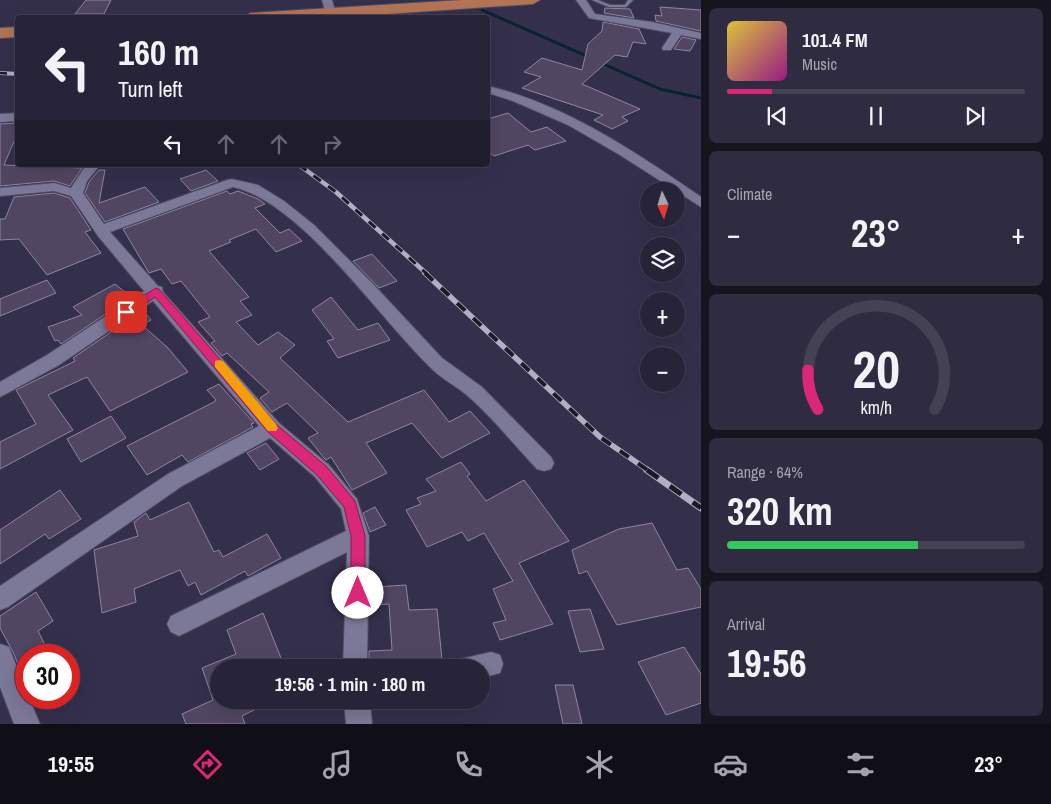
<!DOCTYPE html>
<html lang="en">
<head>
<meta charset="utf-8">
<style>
	:root { --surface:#272439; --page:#2f2c41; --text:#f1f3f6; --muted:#a4a4ae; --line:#434153; --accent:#db2777 }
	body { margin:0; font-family:"Archivo Narrow",sans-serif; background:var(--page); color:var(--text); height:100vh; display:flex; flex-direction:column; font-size:19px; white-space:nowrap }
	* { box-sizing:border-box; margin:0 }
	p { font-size:16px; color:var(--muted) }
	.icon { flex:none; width:28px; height:28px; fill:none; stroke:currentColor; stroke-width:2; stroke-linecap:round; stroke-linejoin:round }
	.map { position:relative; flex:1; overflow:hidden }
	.side { display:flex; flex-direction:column; gap:8px; padding:8px; background:#15141f; width:350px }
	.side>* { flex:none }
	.hud { position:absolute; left:15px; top:15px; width:475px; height:152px; border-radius:5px; box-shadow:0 5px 20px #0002,0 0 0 1px var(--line); background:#272439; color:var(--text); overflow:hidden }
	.needle { width:32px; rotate:176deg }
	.tools { position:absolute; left:640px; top:182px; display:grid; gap:10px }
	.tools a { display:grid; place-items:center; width:45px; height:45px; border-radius:50%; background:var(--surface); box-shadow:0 5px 20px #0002,0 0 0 1px var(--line); font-size:25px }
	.speed { position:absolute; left:15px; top:644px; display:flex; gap:10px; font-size:25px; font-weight:700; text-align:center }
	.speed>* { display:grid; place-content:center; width:65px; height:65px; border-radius:50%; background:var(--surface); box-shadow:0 5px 20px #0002,0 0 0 1px var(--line); line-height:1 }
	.speed .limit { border:8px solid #d22; background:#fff; color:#111 }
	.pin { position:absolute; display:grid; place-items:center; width:42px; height:42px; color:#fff; margin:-21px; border-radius:10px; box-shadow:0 2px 8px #0006 }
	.me { position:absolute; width:55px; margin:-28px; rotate:0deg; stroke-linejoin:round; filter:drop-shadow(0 0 4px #0008) }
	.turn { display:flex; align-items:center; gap:18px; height:105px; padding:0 20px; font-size:22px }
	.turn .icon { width:65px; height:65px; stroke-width:2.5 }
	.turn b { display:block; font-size:35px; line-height:42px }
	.lanes { display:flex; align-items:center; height:48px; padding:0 20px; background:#0003; justify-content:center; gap:25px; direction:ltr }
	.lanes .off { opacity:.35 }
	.big { font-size:38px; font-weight:800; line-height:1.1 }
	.side .tile { flex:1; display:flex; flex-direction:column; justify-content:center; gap:8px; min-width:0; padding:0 18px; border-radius:8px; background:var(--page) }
	.side .dial { align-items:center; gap:0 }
	.dial svg { height:130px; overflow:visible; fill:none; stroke:var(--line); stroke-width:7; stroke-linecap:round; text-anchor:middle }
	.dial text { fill:var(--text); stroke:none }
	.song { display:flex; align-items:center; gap:15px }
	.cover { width:60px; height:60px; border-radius:8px; background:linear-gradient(135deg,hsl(50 70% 55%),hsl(310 70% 35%)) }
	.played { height:5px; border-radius:2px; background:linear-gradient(90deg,var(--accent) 15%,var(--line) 15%) }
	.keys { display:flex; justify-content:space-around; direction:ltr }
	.heat { display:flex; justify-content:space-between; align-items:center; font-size:28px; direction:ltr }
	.charge { height:8px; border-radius:4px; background:linear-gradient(90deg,#34c759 64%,var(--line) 0) }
	.trip { position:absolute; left:210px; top:659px; width:280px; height:50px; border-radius:25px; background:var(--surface); box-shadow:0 5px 20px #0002,0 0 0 1px var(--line); font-weight:800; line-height:50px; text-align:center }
	.menu { display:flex; height:80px; justify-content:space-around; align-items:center; background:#100e17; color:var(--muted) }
	.menu .icon { width:35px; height:35px }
	.menu .current { color:var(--accent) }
	.menu b { font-size:22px; color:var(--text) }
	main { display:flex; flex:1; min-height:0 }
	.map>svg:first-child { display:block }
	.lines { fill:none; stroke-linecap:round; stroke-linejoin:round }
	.stream { stroke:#042430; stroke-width:3 }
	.building { fill:#514662; stroke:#9083a3 }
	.lane-casing { stroke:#4e4b62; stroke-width:2 }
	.street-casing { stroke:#4e4b62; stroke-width:2 }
	.highway-casing { stroke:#4e4b62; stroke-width:2 }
	.lane { fill:#7c7898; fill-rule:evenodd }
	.street { fill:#7c7898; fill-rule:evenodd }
	.highway { fill:#b37356; fill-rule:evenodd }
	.rail-far3-casing { stroke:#b1afc4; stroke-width:4 }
	.rail-far2-casing { stroke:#b1afc4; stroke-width:4.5 }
	.rail-far1-casing { stroke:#b1afc4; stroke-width:5.5 }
	.rail-casing { stroke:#b1afc4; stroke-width:7 }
	.rail-far3 { stroke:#1c1a27; stroke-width:2.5; stroke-dasharray:7; stroke-linecap:butt }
	.rail-far2 { stroke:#1c1a27; stroke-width:3; stroke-dasharray:9; stroke-linecap:butt }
	.rail-far1 { stroke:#1c1a27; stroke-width:4; stroke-dasharray:11; stroke-linecap:butt }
	.rail { stroke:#1c1a27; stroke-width:5; stroke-dasharray:14; stroke-linecap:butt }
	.route { fill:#db2777; stroke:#8e194d }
	.slow { fill:#f59e0b }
</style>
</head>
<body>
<main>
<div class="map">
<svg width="701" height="724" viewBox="0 0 701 724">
	<rect width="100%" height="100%" fill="#34304c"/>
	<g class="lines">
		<g class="stream">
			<polyline points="482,10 591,58"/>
			<polyline points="599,62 660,89 701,98"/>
		</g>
	</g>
	<g class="building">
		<polygon points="86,0 111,0 104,14 75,14"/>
		<polygon points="660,7 701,10 701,31 656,21 655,15 662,16"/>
		<polygon points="605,8 630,9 634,18 604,13"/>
		<polygon points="603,22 639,29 646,44 633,42 627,57 615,55 582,84 640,109 622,117 628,121 612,129 594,120 603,115 522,88 541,77 524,72 542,58 582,70 588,44 602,31"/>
		<polygon points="682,37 696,40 690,51 674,49"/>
		<polygon points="508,113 531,132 547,127 566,141 535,150 528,145 494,156 488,151 488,119"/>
		<polygon points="18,123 18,132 4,165 82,168 70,186 54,181 0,186 0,124"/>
		<polygon points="99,170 105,170 99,203 145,187 159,202 105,222 85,193 89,182"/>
		<polygon points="206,170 218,181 191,191 180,179"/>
		<polygon points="227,191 230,194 238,191 258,199 265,204 255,208 280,233 289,229 302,241 276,252 256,229 229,240 231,242 209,251 249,297 240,301 252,315 236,322 258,345 278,332 295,345 280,358 348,422 424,390 449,422 470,411 490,433 442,458 412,423 366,443 387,473 352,490 331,457 326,460 324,458 308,438 318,433 287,403 272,412 260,398 269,392 227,353 222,356 211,343 215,341 198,322 210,317 181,281 172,284 161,269 149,273 123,229"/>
		<polygon points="54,193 70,198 91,230 85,232 101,253 47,275 19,239 0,240 0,219 5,219 14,197"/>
		<polygon points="372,254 397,281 379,288 353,261"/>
		<polygon points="47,280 56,293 0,316 0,299"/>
		<polygon points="115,284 131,297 61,344 58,340 55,341 48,327 82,315 73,307"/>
		<polygon points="331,297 358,330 378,323 390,340 338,358 327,341 334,339 312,310"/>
		<polygon points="143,310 151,320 142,325 168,348 188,372 110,411 87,377 48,395 73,430 0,469 0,442 36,424 16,390 75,361 73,358"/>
		<polygon points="219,384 254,423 251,424 253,427 188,462 182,455 147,475 127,446 214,402 216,400 207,390"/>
		<polygon points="111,416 126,438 81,462 67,439"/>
		<polygon points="266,443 279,459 260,470 247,453"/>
		<polygon points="461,462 470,474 467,476 486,501 524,480 569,541 519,563 553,624 500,640 493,623 506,620 493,589 513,581 484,533 468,541 462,532 427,547 406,510 421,504 417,498 436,491 426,479"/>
		<polygon points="60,490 81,519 49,539 45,534 0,564 0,530"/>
		<polygon points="189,502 214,552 219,550 223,557 267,534 281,558 248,576 245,571 201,595 195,582 188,586 180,570 134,589 136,602 102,613 94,550 138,536 134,522 146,513 150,520"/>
		<polygon points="375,507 386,525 370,532 363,513"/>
		<polygon points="652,523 677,570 688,568 701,589 701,607 617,625 587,571 579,574 572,550 619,529"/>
		<polygon points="406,585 409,610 437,609 442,660 428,661 429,664 369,668 369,651 392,650 389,604 377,605 375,587"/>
		<polygon points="36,592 53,621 38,631 50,655 26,655 26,686 14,654 0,628 0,616"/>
		<polygon points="590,609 604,649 580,652 568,611"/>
		<polygon points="263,613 285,668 219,668 219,700 274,700 242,716 245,724 186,724 182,714 213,700 202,668 236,654 227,630"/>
		<polygon points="684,647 701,674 701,703 666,715 638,662"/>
		<polygon points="555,685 573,685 582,724 563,724"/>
	</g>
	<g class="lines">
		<defs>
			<polygon id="lane" points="592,0 598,0 610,5 625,5 628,0 633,0 626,7 609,7"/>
			<g id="street">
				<polygon points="322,0 332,0 337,18 327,18"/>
				<polygon points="576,0 586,0 595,14 652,22 701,33 701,39 681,35 671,50 663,50 662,48 672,33 589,18"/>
				<path d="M488,86C566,105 636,152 701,197V207L620,155L568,125L513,101L488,93Z"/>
				<polygon points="18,113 18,121 0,122 0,114"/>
				<path d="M86,165H100L87,181L83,193L104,224L227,180L232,179L258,185L284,201L314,225L374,285L442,358L482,387L551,457L554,463L551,469L544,471L537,469C514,445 494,419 469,397C457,386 441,379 430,367C379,318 301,202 233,187L110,232L158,286L162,287L163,292L279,423L329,465L357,499L369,536L367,668H343L347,552L179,636L171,632L167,624L171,616L346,531L341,509L315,477L270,438L182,486L8,607L0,610V586L168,474L259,426L153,301L59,365L0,397V382L47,355L144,291L98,236L71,196L54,191L0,196V188L54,183L71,188Z"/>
				<polygon points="0,644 9,647 26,691 26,698 29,698 40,724 14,724 0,687"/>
				<polygon points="491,652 500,655 503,664 500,673 481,678 481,668 458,668 461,659"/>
				<polygon points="344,700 370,700 372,724 346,724"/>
			</g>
			<g id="highway">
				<polygon points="462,0 540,0 533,4 330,18 243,18 250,13"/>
				<polygon points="18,27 18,37 0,38 0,28"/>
			</g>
		</defs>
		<use href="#lane" class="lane-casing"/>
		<use href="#street" class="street-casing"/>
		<use href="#highway" class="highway-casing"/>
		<use href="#lane" class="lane"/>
		<use href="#street" class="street"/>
		<use href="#highway" class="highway"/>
		<defs>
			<polyline id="rail-far3" points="0,73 18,74"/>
			<polyline id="rail-far2" points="299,165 336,192 427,274"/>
			<polyline id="rail-far1" points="425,273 600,437 649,471"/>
			<polyline id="rail" points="647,470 701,508"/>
		</defs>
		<use href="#rail-far3" class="rail-far3-casing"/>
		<use href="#rail-far2" class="rail-far2-casing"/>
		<use href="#rail-far1" class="rail-far1-casing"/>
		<use href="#rail" class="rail-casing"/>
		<use href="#rail-far3" class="rail-far3"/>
		<use href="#rail-far2" class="rail-far2"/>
		<use href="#rail-far1" class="rail-far1"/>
		<use href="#rail" class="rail"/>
	</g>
	<polygon class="route" points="156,288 159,289 277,425 327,467 355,501 365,536 365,593 363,598 358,600 353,598 351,593 351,536 344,507 317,475 268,432 155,297 130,315 122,315 122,309"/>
	<polygon class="slow" points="219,360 223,361 276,424 278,428 276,431 268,431 215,367 215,361"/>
</svg>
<div class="tools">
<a><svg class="needle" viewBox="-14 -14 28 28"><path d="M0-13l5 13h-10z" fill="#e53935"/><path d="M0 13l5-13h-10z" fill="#a4a4ae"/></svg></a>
<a><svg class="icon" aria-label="layers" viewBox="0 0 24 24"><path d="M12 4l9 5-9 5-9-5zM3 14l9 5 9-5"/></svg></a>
<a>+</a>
<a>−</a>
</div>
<div class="speed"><div class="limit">30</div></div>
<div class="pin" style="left:126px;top:312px;background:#d93025"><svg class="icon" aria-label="arrive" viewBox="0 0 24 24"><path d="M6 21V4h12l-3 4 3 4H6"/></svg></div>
<svg class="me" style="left:358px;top:593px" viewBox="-20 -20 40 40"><circle r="19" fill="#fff"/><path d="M0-13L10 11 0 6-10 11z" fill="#db2777"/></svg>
<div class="trip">19:56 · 1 min · 180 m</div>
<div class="hud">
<div class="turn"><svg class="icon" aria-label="left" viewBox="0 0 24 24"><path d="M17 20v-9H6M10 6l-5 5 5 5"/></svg><div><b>160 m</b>Turn left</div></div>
<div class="lanes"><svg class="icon" aria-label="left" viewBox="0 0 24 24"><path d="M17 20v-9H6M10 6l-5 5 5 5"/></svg><svg class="icon off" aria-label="ahead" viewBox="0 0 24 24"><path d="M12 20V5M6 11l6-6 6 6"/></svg><svg class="icon off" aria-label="ahead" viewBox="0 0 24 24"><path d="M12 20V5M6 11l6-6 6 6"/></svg><svg class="icon off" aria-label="right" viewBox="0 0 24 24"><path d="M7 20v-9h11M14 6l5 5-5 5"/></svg></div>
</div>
</div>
<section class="side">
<div class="tile">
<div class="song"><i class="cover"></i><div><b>101.4 FM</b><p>Music</p></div></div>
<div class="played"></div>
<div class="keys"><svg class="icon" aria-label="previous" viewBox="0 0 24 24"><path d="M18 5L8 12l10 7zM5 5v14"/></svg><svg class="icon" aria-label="pause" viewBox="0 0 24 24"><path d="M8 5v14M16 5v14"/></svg><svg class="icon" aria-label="next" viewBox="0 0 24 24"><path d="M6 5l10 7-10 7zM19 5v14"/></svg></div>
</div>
<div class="tile"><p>Climate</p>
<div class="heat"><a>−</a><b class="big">23°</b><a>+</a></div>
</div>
<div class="tile dial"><svg viewBox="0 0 100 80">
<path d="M14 69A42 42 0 1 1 86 69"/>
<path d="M14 69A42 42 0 0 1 8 45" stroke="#db2777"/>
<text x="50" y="56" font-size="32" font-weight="700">20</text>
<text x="50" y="72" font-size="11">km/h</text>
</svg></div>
<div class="tile"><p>Range · 64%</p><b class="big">320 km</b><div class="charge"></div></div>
<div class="tile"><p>Arrival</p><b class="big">19:56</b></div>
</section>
</main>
<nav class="menu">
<b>19:55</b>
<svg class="icon current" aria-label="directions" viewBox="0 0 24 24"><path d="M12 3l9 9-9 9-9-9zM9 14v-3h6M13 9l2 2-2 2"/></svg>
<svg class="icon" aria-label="music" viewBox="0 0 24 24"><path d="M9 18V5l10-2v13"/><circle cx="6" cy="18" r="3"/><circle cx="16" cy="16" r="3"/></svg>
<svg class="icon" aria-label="phone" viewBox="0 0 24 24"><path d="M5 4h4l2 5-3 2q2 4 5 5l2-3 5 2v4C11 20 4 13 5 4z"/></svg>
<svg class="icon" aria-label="climate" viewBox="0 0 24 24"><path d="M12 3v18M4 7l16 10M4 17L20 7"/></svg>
<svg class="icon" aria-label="car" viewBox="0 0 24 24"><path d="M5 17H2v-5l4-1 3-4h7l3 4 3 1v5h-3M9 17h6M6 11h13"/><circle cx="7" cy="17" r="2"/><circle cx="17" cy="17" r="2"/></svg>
<svg class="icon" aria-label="filters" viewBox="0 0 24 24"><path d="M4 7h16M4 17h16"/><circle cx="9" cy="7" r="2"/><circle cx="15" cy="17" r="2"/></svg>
<b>23°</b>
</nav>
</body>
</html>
